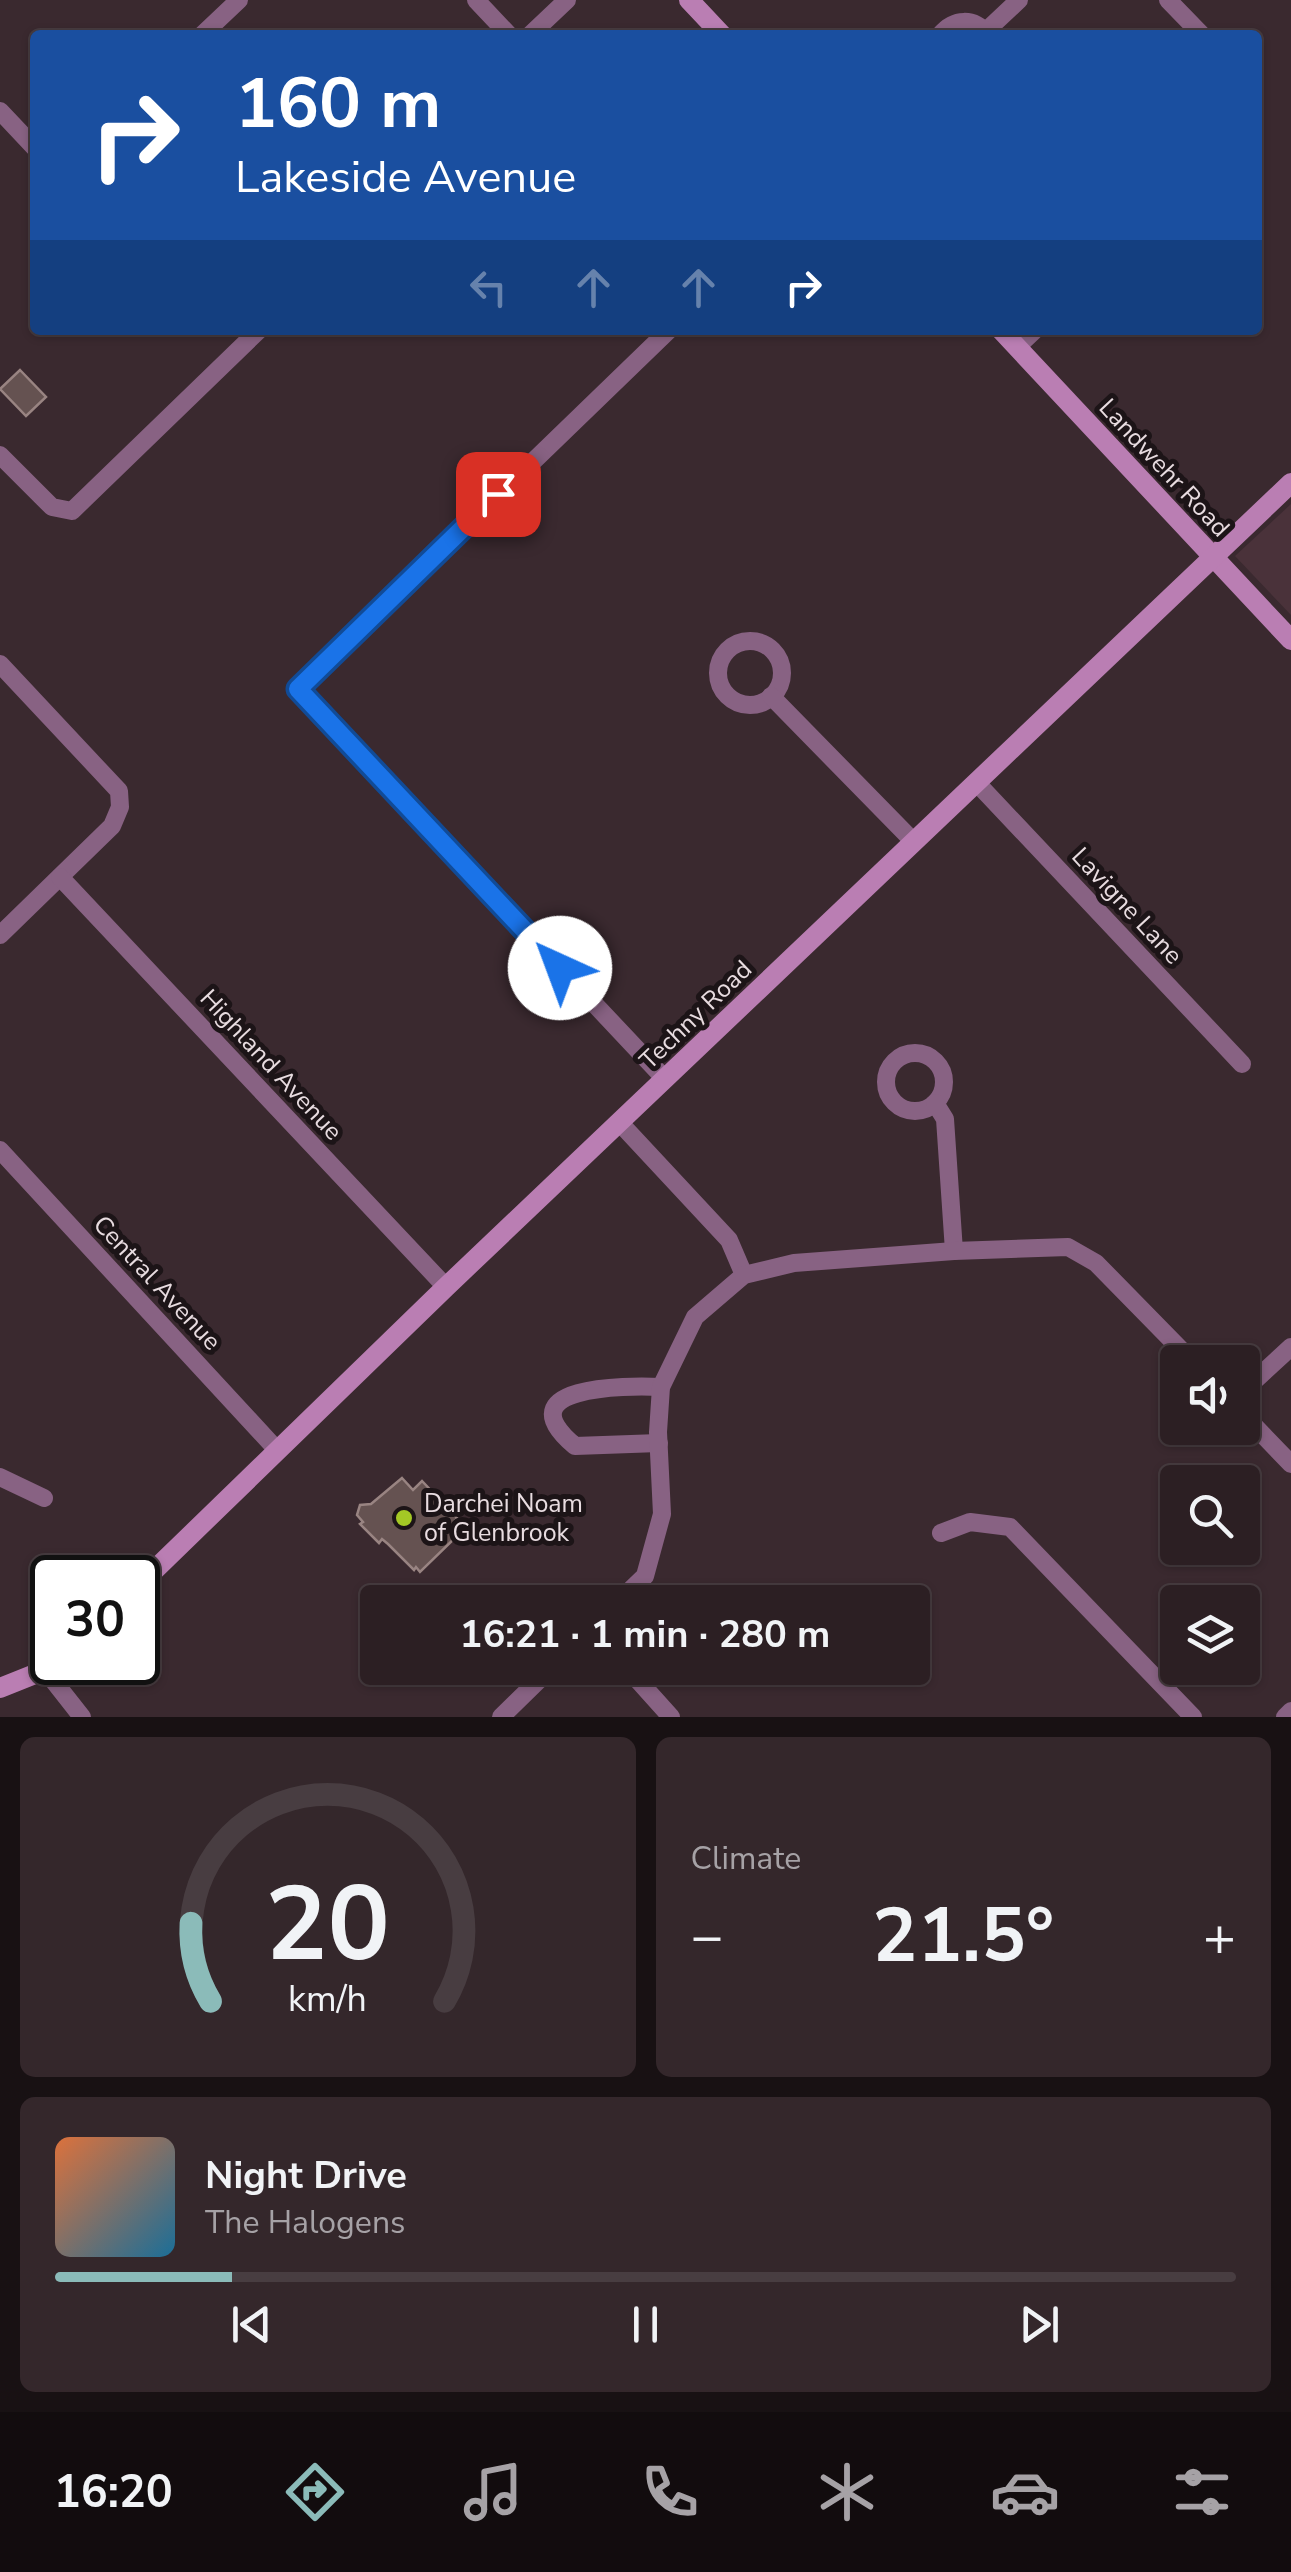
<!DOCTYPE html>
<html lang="en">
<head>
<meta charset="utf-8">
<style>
	:root { --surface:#2c1f23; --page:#34272b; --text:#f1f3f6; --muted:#a6a2a6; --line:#483d41; --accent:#8bbbb9 }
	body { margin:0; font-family:"Nunito Sans",sans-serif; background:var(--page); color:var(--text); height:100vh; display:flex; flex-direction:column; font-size:38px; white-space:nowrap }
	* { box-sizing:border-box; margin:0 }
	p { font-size:32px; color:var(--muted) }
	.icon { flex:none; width:55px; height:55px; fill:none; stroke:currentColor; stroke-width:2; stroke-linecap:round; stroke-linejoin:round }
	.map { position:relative; height:1717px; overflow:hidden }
	.panel { display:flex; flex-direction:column; gap:20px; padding:20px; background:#181113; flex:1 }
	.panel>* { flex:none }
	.top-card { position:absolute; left:30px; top:30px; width:1232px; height:305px; border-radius:10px; box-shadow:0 2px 8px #0004,0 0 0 2px var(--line); background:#1a4fa0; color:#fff; overflow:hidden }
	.controls { position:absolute; left:1160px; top:1345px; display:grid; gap:20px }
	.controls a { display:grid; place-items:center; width:100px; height:100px; border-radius:10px; background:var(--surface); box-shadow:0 2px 8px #0004,0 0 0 2px var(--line); font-size:50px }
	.speed { position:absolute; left:30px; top:1555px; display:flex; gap:20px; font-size:50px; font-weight:700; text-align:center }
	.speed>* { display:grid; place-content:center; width:130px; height:130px; border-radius:50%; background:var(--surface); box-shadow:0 2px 8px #0004,0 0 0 2px var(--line); line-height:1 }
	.speed .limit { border:5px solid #111; border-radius:15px; background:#fff; color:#111 }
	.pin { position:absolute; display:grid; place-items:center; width:85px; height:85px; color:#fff; margin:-42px; border-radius:20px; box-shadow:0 5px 15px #0006 }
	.me { position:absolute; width:110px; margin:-55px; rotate:317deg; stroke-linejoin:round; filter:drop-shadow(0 0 8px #0008) }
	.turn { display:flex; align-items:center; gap:35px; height:210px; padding:0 40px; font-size:45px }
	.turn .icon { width:130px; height:130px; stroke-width:2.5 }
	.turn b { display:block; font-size:70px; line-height:85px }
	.lanes { display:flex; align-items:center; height:95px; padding:0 40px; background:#0003; justify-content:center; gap:50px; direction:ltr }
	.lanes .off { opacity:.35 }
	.big { font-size:75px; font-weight:700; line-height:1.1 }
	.panel .tile { flex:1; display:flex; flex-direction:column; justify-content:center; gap:15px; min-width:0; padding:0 35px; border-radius:15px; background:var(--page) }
	.panel .dial { align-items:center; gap:0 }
	.dial svg { height:260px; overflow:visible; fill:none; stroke:var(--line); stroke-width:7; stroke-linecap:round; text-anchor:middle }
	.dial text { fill:var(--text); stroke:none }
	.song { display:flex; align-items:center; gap:30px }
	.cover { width:120px; height:120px; border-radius:15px; background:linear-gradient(135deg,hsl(20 70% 55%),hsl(200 70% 35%)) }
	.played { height:10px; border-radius:5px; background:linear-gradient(90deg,var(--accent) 15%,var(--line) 15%) }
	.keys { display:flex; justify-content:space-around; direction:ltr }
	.heat { display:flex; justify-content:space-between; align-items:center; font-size:55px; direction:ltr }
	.panel .tiles { flex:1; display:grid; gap:20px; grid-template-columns:1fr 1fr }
	.tile:last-child { grid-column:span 2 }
	.trip { position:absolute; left:360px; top:1585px; width:570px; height:100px; border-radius:10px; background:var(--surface); box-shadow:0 2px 8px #0004,0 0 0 2px var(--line); font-weight:700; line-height:100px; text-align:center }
	.dock { display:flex; height:160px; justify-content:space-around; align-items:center; background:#120c0e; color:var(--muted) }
	.dock .icon { width:70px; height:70px }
	.dock .active { color:var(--accent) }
	.dock b { font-size:45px; color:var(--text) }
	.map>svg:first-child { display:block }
	.built { fill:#4a323a }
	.building { fill:#655251; stroke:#998482; stroke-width:2.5 }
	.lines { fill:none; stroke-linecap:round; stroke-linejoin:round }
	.minor { stroke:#886283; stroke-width:18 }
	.secondary { stroke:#ba7eb3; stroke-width:20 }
	.route-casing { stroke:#114b97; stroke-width:25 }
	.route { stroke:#1a73e8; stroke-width:18 }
	.poi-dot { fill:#a4c825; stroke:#1c1417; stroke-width:4 }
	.labels { text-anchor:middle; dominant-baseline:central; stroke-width:10; stroke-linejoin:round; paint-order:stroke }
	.street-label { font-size:25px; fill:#e8dce0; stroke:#1c1417 }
	.poi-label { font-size:25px; fill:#e8dce0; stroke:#1c1417; text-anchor:start }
</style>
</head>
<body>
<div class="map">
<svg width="1291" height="1717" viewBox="0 0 1291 1717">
	<rect width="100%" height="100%" fill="#3a292f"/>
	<polygon class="built" points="1291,504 1291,615 1235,556"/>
	<g class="building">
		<polygon points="20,370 46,397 26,416 0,389"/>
		<polygon points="402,1478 413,1490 422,1481 457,1518 448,1529 456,1537 420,1572 416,1567 414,1570 388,1544 382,1539 379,1543 360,1524 363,1522 357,1515 360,1505 371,1504"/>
	</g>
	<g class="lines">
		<g class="minor">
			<polyline points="476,0 509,35"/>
			<polyline points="1168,0 1202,35"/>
			<polyline points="986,31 1019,0"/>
			<polyline points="202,35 239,0"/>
			<polyline points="530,35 567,0"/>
			<path d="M940,35C954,18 974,17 988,35"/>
			<polyline points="0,111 35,148"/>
			<polyline points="1017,347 1035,330"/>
			<polyline points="0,455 52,507 72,511 259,330"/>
			<circle cx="750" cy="673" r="32"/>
			<polyline points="0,664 119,791 120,807 112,826 0,935"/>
			<polyline points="771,696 913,841"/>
			<polyline points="976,782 1242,1064"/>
			<polyline points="60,877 446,1287"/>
			<circle cx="915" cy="1082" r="29"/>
			<polyline points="665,1079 298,689 669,330"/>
			<polyline points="935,1103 945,1119 954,1251"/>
			<polyline points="620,1123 729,1240 744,1275"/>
			<polyline points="0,1150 277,1450"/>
			<polyline points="1242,1392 1291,1347"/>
			<polyline points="1242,1413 1291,1464"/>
			<path d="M659,1443L575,1446C503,1386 626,1385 661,1387"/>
			<polyline points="0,1477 44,1498"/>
			<polyline points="941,1533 970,1522 1010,1527 1193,1717"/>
			<polyline points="618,1602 645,1576 662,1514 658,1432 661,1387 695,1317 744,1275 794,1263 954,1251 1068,1247 1096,1263 1193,1362"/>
			<polyline points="627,1668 671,1717"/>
			<polyline points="45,1670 82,1717"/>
			<polyline points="501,1717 551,1668"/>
			<polyline points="1285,1717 1291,1711"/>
		</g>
		<g class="secondary">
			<polyline points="689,0 722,35"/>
			<polyline points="1001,330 1291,640"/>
			<polyline points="138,1586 446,1287 1291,483"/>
			<polyline points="0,1688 45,1670 53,1662"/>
		</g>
	</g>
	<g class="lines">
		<defs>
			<polyline id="route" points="498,494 298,689 560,968"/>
		</defs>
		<use href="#route" class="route-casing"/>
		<use href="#route" class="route"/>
	</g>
	<circle class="poi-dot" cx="404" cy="1518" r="10"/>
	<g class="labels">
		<g class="street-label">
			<text transform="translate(1164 468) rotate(47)">Landwehr Road</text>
			<text transform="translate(1127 906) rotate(47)">Lavigne Lane</text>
			<text transform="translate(696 1015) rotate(-44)">Techny Road</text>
			<text transform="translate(271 1065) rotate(47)">Highland Avenue</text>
			<text transform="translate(157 1283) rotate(47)">Central Avenue</text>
		</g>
		<g class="poi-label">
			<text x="424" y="1504">Darchei Noam<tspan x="424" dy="29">of Glenbrook</tspan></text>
		</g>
	</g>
</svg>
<div class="controls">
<a><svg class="icon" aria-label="sound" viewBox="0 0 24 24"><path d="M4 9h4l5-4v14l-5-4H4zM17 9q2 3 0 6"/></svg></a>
<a><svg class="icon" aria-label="search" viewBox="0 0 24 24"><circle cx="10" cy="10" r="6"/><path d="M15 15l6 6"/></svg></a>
<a><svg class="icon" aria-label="layers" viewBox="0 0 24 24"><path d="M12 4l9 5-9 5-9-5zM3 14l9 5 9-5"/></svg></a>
</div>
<div class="speed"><div class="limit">30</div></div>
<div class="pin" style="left:498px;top:494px;background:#d93025"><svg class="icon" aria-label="arrive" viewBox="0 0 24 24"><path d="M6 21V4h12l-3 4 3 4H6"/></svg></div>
<svg class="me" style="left:560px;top:968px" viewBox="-20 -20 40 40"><circle r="19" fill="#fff"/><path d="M0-13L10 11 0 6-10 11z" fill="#1a73e8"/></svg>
<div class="trip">16:21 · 1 min · 280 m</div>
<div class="top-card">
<div class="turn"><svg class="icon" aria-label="right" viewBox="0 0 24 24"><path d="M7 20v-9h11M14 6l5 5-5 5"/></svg><div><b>160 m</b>Lakeside Avenue</div></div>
<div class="lanes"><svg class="icon off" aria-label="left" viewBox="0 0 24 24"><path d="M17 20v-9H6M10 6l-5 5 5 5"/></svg><svg class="icon off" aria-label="ahead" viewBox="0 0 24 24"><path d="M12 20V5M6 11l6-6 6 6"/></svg><svg class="icon off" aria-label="ahead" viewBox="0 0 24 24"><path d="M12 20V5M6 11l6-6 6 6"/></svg><svg class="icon" aria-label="right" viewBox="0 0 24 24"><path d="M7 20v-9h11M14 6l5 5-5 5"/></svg></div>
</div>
</div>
<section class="panel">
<div class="tiles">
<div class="tile dial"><svg viewBox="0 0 100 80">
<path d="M14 69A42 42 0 1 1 86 69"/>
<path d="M14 69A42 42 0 0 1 8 45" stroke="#8bbbb9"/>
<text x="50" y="56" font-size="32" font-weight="700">20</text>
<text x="50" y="72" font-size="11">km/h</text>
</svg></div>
<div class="tile"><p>Climate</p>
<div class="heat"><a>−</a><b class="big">21.5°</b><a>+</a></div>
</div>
<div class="tile">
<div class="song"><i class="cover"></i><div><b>Night Drive</b><p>The Halogens</p></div></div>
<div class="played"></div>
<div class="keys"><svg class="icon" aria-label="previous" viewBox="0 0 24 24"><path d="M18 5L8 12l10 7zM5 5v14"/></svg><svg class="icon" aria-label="pause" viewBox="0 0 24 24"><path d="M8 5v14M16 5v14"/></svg><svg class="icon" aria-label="next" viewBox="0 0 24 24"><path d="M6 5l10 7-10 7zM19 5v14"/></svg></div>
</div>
</div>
</section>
<nav class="dock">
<b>16:20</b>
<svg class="icon active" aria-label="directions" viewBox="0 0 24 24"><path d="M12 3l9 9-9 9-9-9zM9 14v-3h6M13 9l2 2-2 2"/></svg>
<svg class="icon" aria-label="music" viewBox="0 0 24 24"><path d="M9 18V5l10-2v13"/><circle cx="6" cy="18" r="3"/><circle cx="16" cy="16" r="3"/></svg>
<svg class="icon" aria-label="phone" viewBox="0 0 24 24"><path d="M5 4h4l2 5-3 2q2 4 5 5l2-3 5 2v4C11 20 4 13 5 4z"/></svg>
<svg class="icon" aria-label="climate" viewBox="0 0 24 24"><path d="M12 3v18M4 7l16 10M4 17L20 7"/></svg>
<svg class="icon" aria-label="car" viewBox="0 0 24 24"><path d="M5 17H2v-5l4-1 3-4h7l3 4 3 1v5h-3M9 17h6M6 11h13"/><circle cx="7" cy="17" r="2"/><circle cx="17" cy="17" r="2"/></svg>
<svg class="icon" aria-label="filters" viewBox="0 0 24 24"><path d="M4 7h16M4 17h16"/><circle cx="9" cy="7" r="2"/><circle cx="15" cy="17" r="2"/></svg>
</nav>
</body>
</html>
